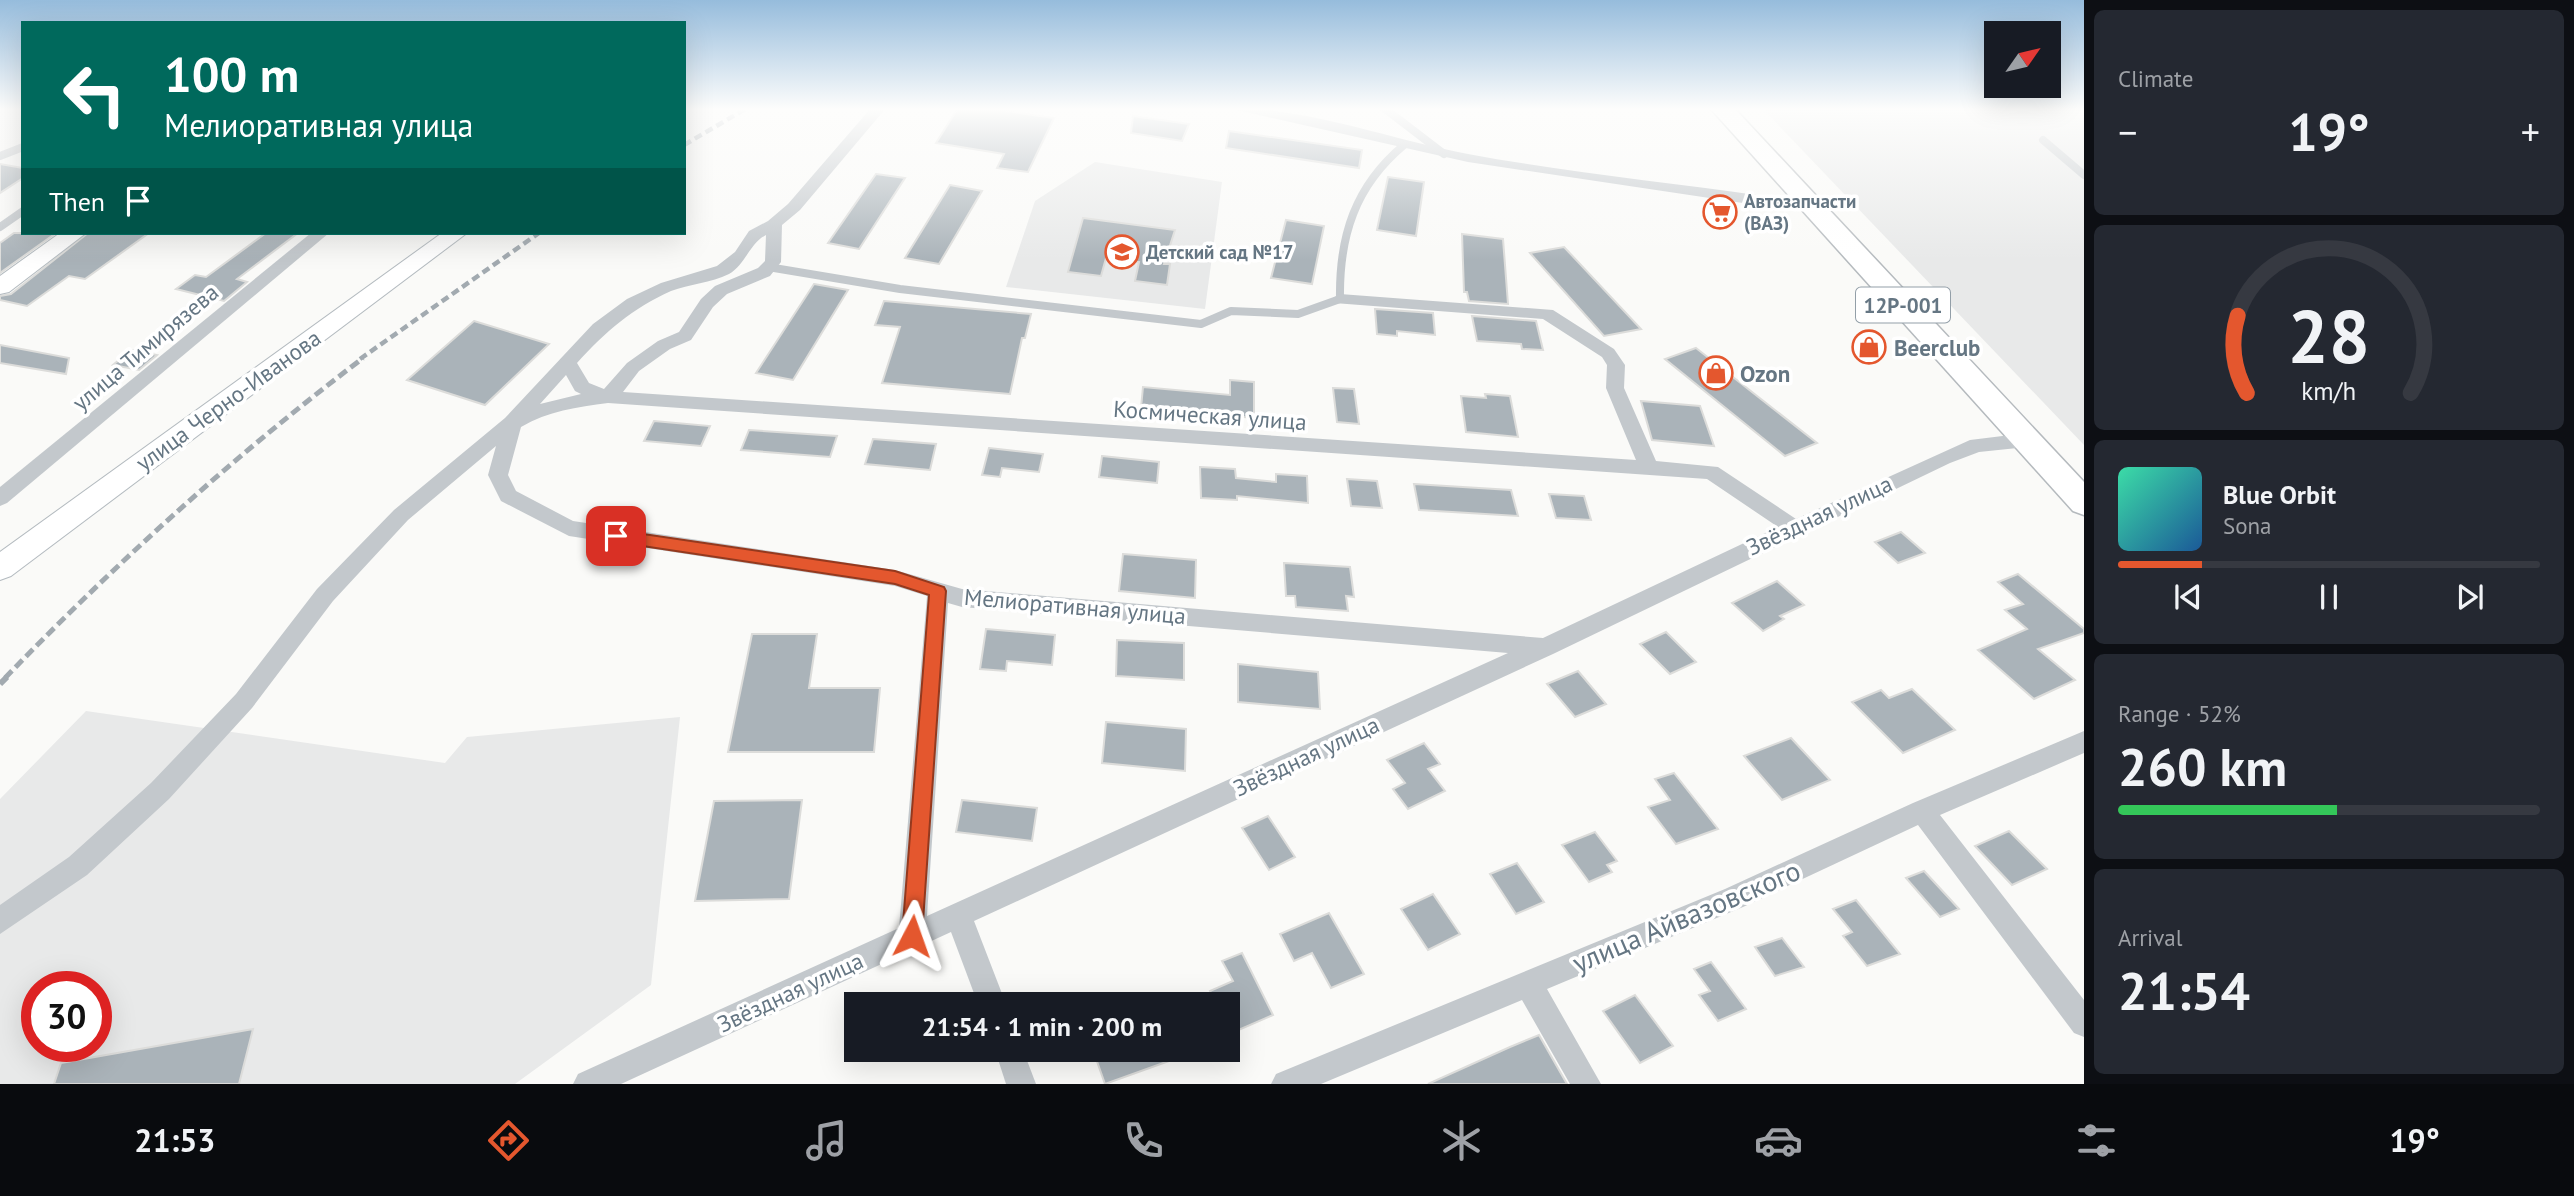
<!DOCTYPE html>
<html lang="en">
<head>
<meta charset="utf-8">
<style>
	:root { --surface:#171b24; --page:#242831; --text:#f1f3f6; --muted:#9ea1a6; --line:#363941; --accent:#e4572e }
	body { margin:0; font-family:"PT Sans",sans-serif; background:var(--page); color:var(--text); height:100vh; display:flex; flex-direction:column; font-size:26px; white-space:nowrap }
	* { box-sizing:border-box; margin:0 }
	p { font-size:23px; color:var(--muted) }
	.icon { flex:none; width:38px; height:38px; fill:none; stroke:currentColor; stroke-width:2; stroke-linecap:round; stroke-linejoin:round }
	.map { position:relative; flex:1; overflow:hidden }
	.side { display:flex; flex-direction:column; gap:10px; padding:10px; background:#0d0f14; width:490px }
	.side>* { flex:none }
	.banner { position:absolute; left:21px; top:21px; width:665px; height:214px; border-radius:0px; box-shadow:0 7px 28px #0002; background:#00695c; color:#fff; overflow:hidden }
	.needle { width:46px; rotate:56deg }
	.controls { position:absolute; left:1984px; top:21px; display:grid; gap:14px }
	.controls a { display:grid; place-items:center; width:77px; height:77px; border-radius:0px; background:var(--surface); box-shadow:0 7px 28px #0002; font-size:35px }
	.speed { position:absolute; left:21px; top:971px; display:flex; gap:14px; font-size:35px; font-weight:700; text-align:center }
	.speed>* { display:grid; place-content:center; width:91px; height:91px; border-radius:50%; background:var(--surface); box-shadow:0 7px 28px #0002; line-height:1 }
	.speed .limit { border:10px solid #d22; background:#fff; color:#111 }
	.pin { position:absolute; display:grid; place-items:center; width:60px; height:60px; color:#fff; margin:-30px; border-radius:14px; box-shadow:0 4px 10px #0006 }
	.me { position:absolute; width:77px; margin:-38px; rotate:4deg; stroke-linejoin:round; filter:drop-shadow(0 0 5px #0008) }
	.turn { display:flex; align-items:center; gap:24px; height:147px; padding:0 28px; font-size:32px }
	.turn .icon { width:91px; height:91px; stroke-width:2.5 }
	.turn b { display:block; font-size:49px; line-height:60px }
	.then { display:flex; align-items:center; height:66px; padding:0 28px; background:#0003; gap:14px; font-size:26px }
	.big { font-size:52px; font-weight:800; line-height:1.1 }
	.side .widget { flex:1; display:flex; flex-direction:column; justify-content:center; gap:10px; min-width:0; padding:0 24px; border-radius:10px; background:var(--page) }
	.side .dial { align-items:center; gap:0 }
	.dial svg { height:182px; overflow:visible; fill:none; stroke:var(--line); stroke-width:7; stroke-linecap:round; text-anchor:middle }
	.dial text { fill:var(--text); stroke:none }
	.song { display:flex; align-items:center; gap:21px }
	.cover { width:84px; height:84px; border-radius:10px; background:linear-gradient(135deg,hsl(160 70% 55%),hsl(210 70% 35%)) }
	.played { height:7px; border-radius:4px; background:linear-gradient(90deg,var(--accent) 20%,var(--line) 20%) }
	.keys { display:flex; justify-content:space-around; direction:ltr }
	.heat { display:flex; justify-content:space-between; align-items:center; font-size:38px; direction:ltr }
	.charge { height:10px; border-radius:5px; background:linear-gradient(90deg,#34c759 52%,var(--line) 0) }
	.trip { position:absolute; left:844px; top:992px; width:396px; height:70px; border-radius:0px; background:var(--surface); box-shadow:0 7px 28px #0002; font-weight:800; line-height:70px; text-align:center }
	.dock { display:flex; height:112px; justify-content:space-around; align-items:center; background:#090b0e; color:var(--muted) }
	.dock .icon { width:49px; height:49px }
	.dock .active { color:var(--accent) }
	.dock b { font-size:32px; color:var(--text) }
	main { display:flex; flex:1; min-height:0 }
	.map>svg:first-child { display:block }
	.built { fill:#e8e9e9; fill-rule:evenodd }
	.building { fill:#aab3b9; stroke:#dcdcda; stroke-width:2 }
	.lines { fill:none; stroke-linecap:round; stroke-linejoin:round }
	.secondary-casing { stroke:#b3babf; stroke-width:2 }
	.primary-casing { stroke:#b5babe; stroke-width:3 }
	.lane { stroke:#c3c8cc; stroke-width:8 }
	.street { fill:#c3c8cc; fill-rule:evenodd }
	.secondary { fill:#fff; fill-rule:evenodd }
	.primary { fill:#fff; fill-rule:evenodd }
	.rail-far2 { stroke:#a2aab0; stroke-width:4.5; stroke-dasharray:8 4.5; stroke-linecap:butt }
	.rail-far1 { stroke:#a2aab0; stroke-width:5; stroke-dasharray:10 5; stroke-linecap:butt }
	.rail { stroke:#a2aab0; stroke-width:6; stroke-dasharray:13 6; stroke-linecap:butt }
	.route { fill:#e4572e; stroke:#94391e; stroke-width:2 }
	.labels { text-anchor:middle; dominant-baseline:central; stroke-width:7; stroke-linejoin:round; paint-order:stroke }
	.far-poi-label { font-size:19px; font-weight:bold; fill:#657683; stroke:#fff; text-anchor:start }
	.shield { fill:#fff; stroke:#939fa8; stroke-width:2 }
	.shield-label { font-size:21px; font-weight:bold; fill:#657683 }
	.street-label { font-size:23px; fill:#657683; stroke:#fff }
	.poi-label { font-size:23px; font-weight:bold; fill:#657683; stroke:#fff; text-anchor:start }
	.near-street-label { font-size:28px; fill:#657683; stroke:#fff }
</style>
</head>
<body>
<main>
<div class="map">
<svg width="2084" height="1084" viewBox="0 0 2084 1084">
	<rect width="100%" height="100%" fill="#fafaf8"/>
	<g class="built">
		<polygon points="1762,108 2084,108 2084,445"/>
		<polygon points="1095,162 1222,182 1205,309 1006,287 1035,201"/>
		<path d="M86,711L445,763L467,737L680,717L651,985L515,1084H0V799ZM37,987H96V1046H37Z"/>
	</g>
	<g class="building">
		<polygon points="958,108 985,108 1054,118 1028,172 997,168 1004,154 936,143"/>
		<polygon points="1133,116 1189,124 1182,141 1131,133"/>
		<polygon points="1229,131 1362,150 1359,168 1226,148"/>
		<polygon points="0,164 23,168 23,178 0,193"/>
		<polygon points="876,174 905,178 859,249 828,243"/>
		<polygon points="1388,177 1424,182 1416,236 1377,230"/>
		<polygon points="950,185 982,191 939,264 905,258"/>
		<polygon points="1083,218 1175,230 1164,264 1170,264 1167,285 1135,281 1139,262 1106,258 1101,276 1068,272"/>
		<polygon points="1286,220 1324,226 1312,284 1271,278"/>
		<polygon points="14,233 56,233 0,273 0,243"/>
		<polygon points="88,233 149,233 85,279 69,276 27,306 0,300 0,296 11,294"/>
		<polygon points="266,233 298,233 237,279 247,282 224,301 176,289 195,275 206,277"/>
		<polygon points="1462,234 1503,239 1508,304 1469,301 1467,292 1464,292"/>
		<polygon points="1564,247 1641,329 1604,336 1530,253"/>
		<polygon points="814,284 848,290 793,380 756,373"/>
		<polygon points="884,301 1031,314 1025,338 1022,338 1010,394 882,383 900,327 875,325"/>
		<polygon points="1375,309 1433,313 1435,335 1397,331 1397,336 1377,334"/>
		<polygon points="1472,316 1536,321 1543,350 1522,349 1521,344 1477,341"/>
		<polygon points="474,321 549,344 485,405 407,380"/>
		<polygon points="0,345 69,358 66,374 0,363"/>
		<polygon points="1696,348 1817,443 1785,456 1665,359"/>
		<polygon points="131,350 157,355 139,370 113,365"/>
		<polygon points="1230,380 1254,382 1254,418 1141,408 1143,387 1230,395"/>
		<polygon points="1333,388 1354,389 1359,424 1337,422"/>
		<polygon points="1485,394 1510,396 1518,437 1466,432 1461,396 1486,398"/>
		<polygon points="1641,401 1700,406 1714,446 1652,440"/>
		<polygon points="654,421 710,426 701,446 644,441"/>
		<polygon points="749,430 837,436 830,457 741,450"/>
		<polygon points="873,439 936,444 930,470 865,464"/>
		<polygon points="989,448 1043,454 1039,472 1002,468 1000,477 982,475"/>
		<polygon points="1102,456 1159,462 1157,483 1099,477"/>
		<polygon points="1200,467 1235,469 1236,478 1276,482 1276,474 1307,476 1308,503 1237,496 1237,500 1201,498"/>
		<polygon points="1347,479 1377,481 1382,508 1351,506"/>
		<polygon points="1414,484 1511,490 1518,516 1419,510"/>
		<polygon points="1549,494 1584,496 1591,520 1556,518"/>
		<polygon points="1901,532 1925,553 1898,563 1875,542"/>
		<polygon points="1123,554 1196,560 1195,598 1119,591"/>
		<polygon points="1284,563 1350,567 1354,597 1346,596 1348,611 1296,607 1295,596 1286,596"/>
		<polygon points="2018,574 2084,629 2084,633 2038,649 2075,680 2034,699 1978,650 2027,629 2005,610 2023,604 1998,582"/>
		<polygon points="1777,581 1804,605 1780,616 1784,619 1763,631 1732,603"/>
		<polygon points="986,629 1055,635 1052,665 1007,661 1006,671 980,669"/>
		<polygon points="1666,632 1696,662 1670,674 1640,644"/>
		<polygon points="752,634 817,634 809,688 880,688 874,752 728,752"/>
		<polygon points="1117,640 1184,643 1184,680 1116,676"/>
		<polygon points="1238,664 1318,672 1320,709 1238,702"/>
		<polygon points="1578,671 1606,704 1575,717 1547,684"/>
		<polygon points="1912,689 1955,730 1903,753 1852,702 1881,690 1889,698"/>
		<polygon points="1106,722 1186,729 1185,771 1102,763"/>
		<polygon points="1791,738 1830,780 1782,800 1744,756"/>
		<polygon points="1424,743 1440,764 1428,769 1445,791 1408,809 1393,789 1405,783 1387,760"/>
		<polygon points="1674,773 1718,829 1676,844 1648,807 1670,800 1655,779"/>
		<polygon points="802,800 789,899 695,901 714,801"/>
		<polygon points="962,800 1037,808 1032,841 956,832"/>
		<polygon points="1268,816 1295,857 1269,870 1242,828"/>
		<polygon points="2009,831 2047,869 2012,885 1975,846"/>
		<polygon points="1595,832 1617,861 1607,865 1612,872 1589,882 1562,845"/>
		<polygon points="1517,863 1544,902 1516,914 1490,874"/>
		<polygon points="1924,871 1959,909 1940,917 1906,878"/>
		<polygon points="1433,894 1460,934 1428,950 1401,909"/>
		<polygon points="1856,900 1900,954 1867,966 1843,936 1852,932 1833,909"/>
		<polygon points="1329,913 1364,974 1331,988 1312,953 1294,961 1280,934"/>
		<polygon points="1782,938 1804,967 1775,976 1755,947"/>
		<polygon points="1242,953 1273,1015 1227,1035 1227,1004 1216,1004 1210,991 1233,981 1222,961"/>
		<polygon points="1711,962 1746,1009 1718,1021 1699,995 1710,991 1694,969"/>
		<polygon points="1635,995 1673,1046 1640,1063 1603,1011"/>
		<polygon points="253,1029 239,1084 54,1084 61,1063"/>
		<polygon points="1539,1035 1567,1084 1428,1084 1510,1047"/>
		<polygon points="1093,1050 1194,1050 1194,1052 1105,1084"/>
	</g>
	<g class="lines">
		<defs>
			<g id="secondary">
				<polygon points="60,233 86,233 9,292 0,294 0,276"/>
				<polygon points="442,233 467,233 11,576 0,580 0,552"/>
			</g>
			<polygon id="primary" points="1710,108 1734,108 2084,482 2084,515 2073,511"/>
		</defs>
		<use href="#secondary" class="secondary-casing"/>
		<use href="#primary" class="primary-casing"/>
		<g class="lane">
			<polyline points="1384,108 1444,154"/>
			<polyline points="2043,140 2084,175"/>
			<polyline points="0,156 23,147"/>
			<polyline points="0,227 23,211"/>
			<path d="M768,267L900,289L1201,324L1231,311L1298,314L1340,299C1339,236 1355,186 1404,145"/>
		</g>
		<g class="street">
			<path d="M871,108H886L800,210L782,225L781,262L770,276L727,294L713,307L691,340L670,349L639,371L623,392L1636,460L1606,388L1607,365L1602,357L1543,319L1334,303L1331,299L1340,294L1553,310L1614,349L1625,365L1624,388L1656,461L1718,467L1796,519L1970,440L2027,433L2037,440L2027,447L1979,452L1950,463L1553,654L974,921L1006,1004H978L951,932L621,1084H573L578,1074L899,928L927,596L895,586L569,536L501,501L488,475L496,446L408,520L333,601L252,708L169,799L87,875L0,934V905L69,857L151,783L236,694L317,589L394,510L505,418L593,324L627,299L661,283L717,266L735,252L749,231L768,221L788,204ZM766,235L765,261L758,268L715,286L701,299L679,332L658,341L627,363L604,389L589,383L577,363C605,332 633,308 671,291C689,284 711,283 729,274C745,265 750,243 766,235ZM566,375L575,391L581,394L540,404ZM608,403L1707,479L1778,527L1543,638L962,589L895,570L573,521L516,491L508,475L521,427C548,411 577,407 608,403ZM948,603L962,607L1508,653L927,916Z"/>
			<path d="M1228,108C1310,108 1388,139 1468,154C1565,172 1665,182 1763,196L1809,199L1817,204L1809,209L1763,206L1468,162Z"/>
			<polygon points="311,233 329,233 7,503 0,506 0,487"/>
			<polygon points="2084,731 2084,753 1940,815 2084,1000 2084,1037 2074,1033 1918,825 1743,907 1547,989 1601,1084 1570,1084 1522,1000 1321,1084 1271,1084 1276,1074 1725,889 1913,803"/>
			<polygon points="995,1050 1023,1050 1036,1084 1006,1084"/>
		</g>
		<use href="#secondary" class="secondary"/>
		<use href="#primary" class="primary"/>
		<g class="rail-far2">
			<polyline points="684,145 747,108"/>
			<polyline points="360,359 539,233"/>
		</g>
		<path class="rail-far1" d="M5,678C117,562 235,455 363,358"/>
		<polyline class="rail" points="0,684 7,677"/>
	</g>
	<linearGradient id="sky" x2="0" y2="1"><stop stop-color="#96bcdc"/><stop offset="0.42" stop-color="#fdfdfc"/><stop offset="1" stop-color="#fdfdfc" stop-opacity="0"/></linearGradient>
	<rect width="2084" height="260" fill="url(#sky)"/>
	<polygon class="route" points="616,530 895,571 944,587 946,591 922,936 919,943 912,946 905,943 902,936 929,595 895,584 616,542 608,536"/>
	<defs>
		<symbol id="supermarket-ring" viewBox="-11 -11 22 22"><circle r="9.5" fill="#fff" stroke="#e4572e" stroke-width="1.5"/><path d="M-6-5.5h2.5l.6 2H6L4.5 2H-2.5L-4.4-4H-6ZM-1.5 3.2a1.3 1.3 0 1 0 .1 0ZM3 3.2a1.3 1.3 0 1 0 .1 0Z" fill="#e4572e"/></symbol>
		<symbol id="school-ring" viewBox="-11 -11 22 22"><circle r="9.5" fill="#fff" stroke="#e4572e" stroke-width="1.5"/><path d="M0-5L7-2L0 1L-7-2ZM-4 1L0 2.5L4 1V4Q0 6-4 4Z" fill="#e4572e"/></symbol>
		<symbol id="shop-ring" viewBox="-11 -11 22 22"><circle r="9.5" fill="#fff" stroke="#e4572e" stroke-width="1.5"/><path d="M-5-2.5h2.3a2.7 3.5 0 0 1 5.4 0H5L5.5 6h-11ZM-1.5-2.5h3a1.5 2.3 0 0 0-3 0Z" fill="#e4572e"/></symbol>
	</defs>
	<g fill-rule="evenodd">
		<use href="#supermarket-ring" x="1701" y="193" width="38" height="38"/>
		<use href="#school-ring" x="1103" y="233" width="38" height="38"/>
		<use href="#shop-ring" x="1850" y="328" width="38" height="38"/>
		<use href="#shop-ring" x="1697" y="354" width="38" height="38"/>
	</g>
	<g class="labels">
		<g class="far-poi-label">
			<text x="1744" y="201">Автозапчасти<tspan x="1744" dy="22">(ВАЗ)</tspan></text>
			<text x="1146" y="252">Детский сад №17</text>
		</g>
		<rect class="shield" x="1856" y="287.5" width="94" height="35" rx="5"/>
		<g class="shield-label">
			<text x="1903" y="305">12Р-001</text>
		</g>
		<g class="street-label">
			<text transform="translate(145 347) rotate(-40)">улица Тимирязева</text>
			<text transform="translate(228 400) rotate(-36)">улица Черно-Иванова</text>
			<text transform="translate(1210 415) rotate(4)">Космическая улица</text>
			<text transform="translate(1819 515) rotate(-25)">Звёздная улица</text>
			<text transform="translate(1075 606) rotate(5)">Мелиоративная улица</text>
			<text transform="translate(1306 756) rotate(-25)">Звёздная улица</text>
			<text transform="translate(790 992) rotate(-25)">Звёздная улица</text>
		</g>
		<g class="poi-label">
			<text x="1894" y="347">Beerclub</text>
			<text x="1740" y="373">Ozon</text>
		</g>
		<g class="near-street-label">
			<text transform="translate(1686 916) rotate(-23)">улица Айвазовского</text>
		</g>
	</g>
</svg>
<div class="controls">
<a><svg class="needle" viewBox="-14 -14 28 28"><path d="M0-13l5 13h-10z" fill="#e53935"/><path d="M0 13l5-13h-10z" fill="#9ea1a6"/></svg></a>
</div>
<div class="speed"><div class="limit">30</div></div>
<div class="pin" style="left:616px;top:536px;background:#d93025"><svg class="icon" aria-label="arrive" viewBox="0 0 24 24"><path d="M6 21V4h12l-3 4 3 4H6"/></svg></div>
<svg class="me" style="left:912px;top:936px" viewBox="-20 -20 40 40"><path d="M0-17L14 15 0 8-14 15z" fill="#e4572e" stroke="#fff" stroke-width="4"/></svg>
<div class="trip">21:54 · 1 min · 200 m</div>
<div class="banner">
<div class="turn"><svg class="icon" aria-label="left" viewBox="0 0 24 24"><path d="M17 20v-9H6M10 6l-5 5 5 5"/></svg><div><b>100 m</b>Мелиоративная улица</div></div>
<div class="then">Then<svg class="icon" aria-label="arrive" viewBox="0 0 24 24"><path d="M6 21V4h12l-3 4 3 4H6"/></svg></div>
</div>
</div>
<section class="side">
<div class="widget"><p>Climate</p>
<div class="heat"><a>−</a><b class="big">19°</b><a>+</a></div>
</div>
<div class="widget dial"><svg viewBox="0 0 100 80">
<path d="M14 69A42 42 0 1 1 86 69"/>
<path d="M14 69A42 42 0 0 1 10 35" stroke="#e4572e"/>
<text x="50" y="56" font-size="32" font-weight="700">28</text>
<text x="50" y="72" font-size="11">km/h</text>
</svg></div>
<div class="widget">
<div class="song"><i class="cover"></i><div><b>Blue Orbit</b><p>Sona</p></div></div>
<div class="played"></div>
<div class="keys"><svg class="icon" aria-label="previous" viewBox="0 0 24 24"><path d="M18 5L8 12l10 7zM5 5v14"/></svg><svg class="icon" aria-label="pause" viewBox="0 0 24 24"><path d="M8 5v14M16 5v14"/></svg><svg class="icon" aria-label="next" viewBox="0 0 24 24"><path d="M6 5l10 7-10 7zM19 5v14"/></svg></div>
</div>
<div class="widget"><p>Range · 52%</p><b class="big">260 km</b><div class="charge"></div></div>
<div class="widget"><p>Arrival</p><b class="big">21:54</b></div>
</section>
</main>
<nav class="dock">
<b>21:53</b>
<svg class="icon active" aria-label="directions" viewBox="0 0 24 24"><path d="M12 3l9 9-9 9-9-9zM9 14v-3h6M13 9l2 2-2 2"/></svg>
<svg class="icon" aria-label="music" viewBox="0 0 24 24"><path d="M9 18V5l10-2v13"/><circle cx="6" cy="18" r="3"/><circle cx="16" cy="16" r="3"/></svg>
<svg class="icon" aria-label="phone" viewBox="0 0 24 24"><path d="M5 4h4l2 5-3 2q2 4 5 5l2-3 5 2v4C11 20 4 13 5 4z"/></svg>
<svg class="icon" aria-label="climate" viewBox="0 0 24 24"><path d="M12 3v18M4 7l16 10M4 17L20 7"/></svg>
<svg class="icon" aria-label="car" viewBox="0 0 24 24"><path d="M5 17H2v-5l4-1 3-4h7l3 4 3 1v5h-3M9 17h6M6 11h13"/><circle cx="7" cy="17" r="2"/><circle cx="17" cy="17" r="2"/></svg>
<svg class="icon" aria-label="filters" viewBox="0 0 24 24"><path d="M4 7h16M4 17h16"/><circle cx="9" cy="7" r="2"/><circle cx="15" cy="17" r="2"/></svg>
<b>19°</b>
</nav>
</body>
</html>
